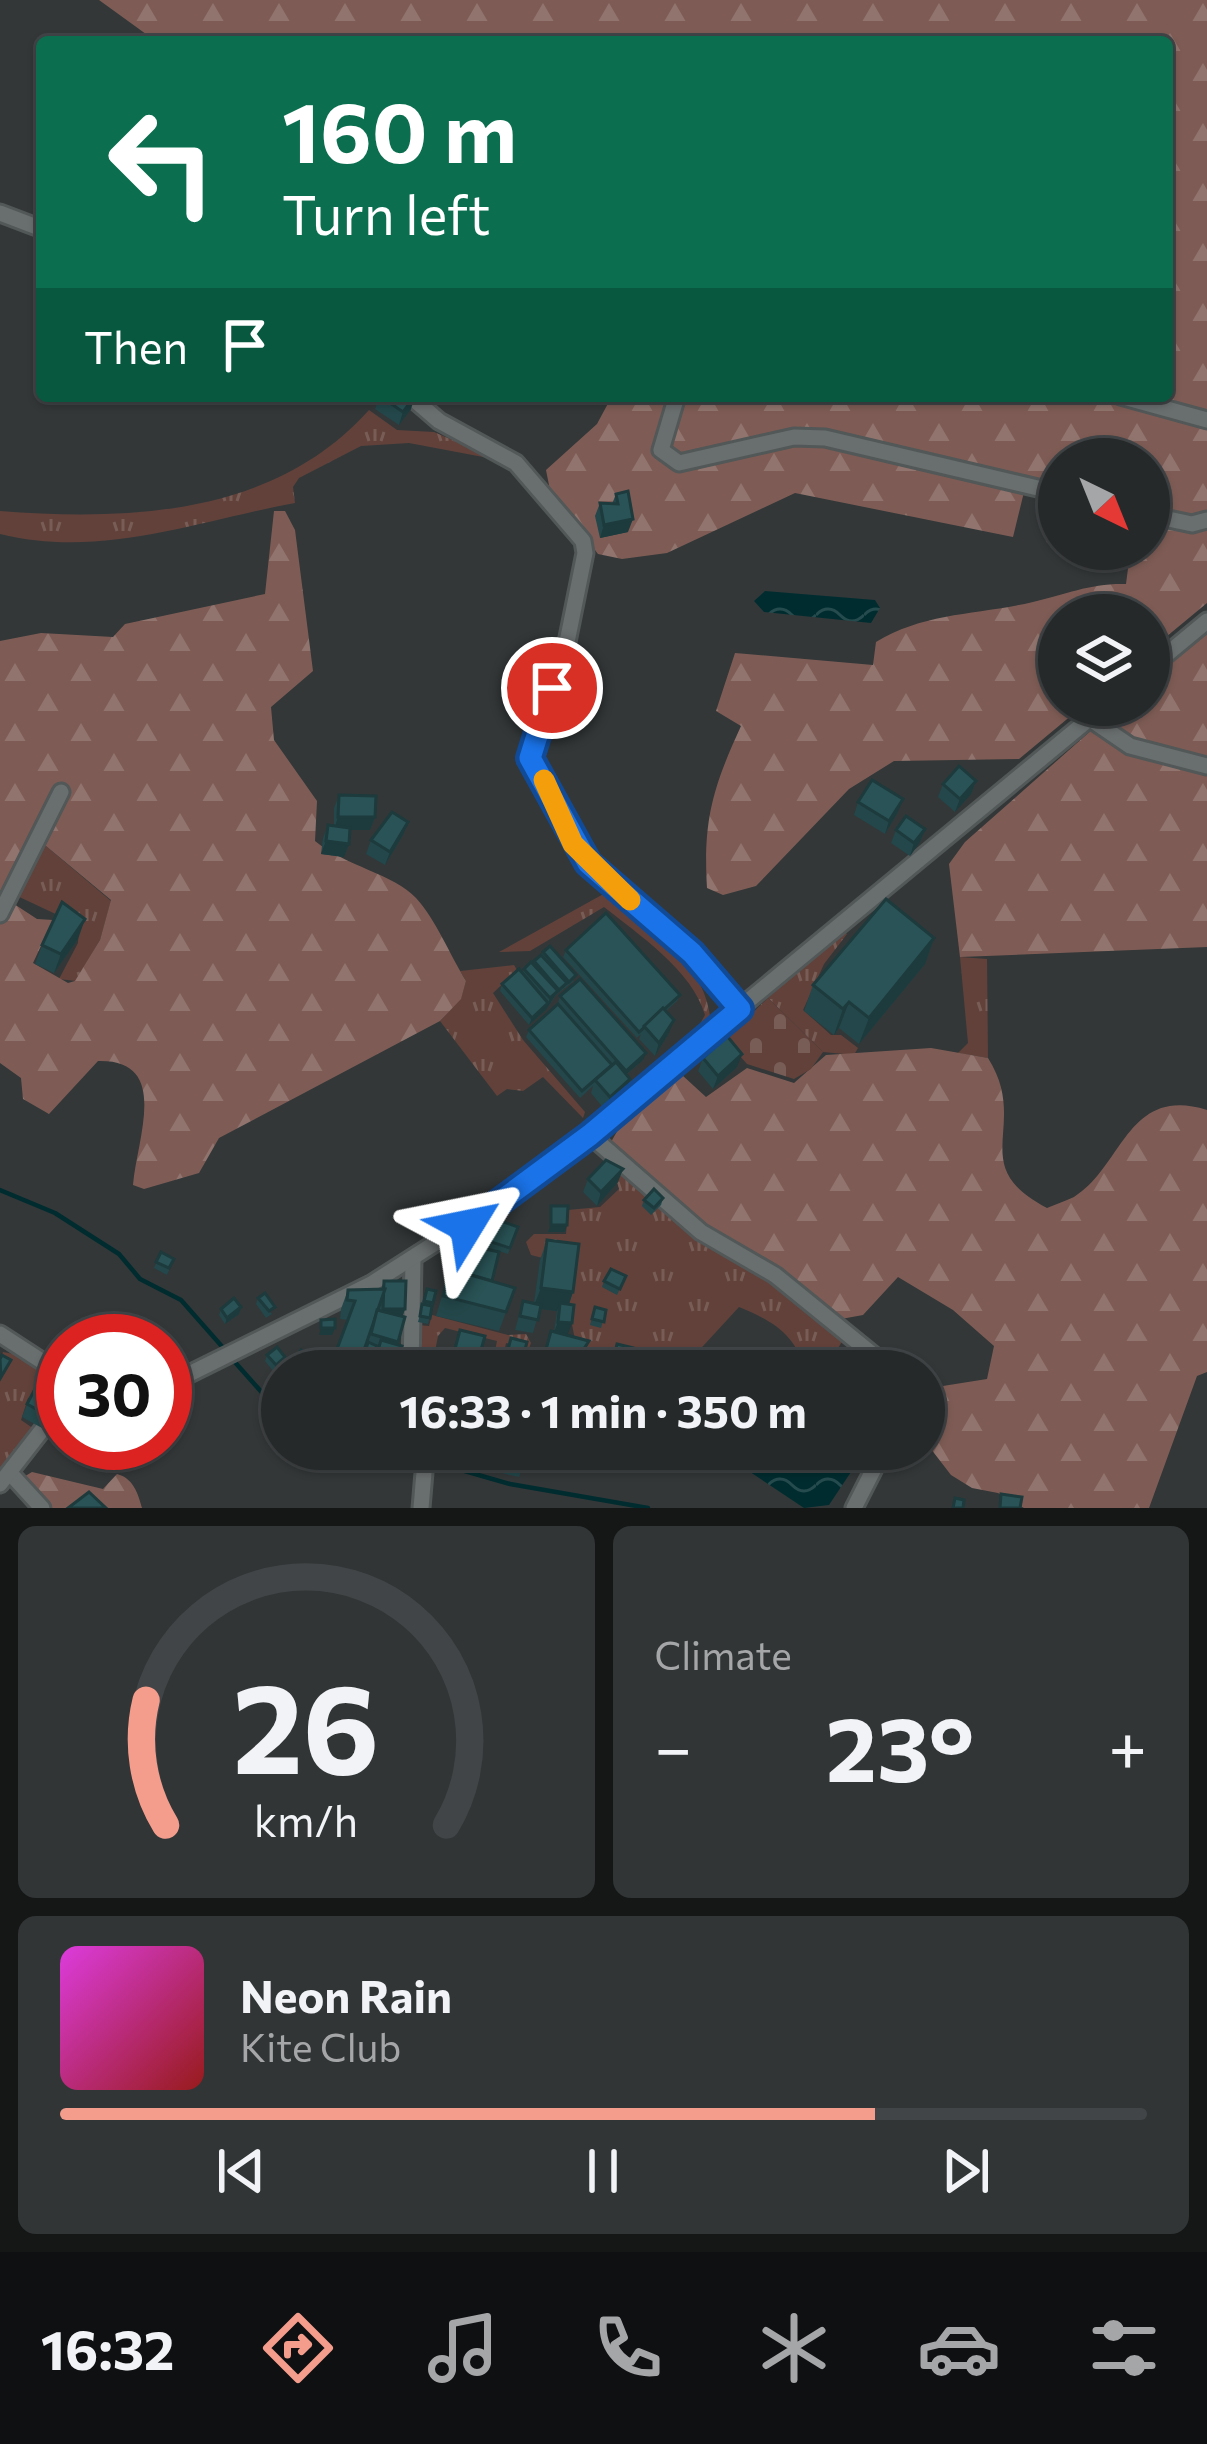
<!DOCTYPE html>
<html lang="en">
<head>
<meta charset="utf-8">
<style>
	:root { --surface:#26292a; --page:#323536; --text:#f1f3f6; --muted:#a4a6a8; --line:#424547; --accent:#f49d8c }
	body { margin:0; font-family:Commissioner,sans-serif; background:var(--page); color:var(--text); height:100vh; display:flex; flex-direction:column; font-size:45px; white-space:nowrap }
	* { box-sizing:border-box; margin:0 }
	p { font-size:39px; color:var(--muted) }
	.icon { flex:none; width:66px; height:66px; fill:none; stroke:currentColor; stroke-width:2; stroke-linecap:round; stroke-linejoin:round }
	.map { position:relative; height:1508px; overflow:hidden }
	.side { display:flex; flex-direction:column; gap:18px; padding:18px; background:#151717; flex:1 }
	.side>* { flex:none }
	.banner { position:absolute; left:36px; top:36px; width:1137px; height:366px; border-radius:12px; box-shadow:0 3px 9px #0004,0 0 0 3px var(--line); background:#0b6e4f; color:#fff; overflow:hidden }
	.needle { width:78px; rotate:137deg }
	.controls { position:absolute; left:1038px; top:438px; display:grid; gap:24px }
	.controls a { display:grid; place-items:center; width:132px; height:132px; border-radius:50%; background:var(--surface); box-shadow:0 3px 9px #0004,0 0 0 3px var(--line); font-size:60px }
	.speed { position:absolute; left:36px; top:1314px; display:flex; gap:24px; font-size:60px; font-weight:700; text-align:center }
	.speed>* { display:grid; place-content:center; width:156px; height:156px; border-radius:50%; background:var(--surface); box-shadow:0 3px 9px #0004,0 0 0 3px var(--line); line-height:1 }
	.speed .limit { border:18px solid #d22; background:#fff; color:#111 }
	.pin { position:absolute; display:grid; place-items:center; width:102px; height:102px; color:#fff; margin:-51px; border:6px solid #fff; border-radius:50%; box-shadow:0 3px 12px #0007 }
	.me { position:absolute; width:132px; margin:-66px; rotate:55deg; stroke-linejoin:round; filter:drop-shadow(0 0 9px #0008) }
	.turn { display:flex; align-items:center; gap:42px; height:252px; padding:0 48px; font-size:54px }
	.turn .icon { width:156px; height:156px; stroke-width:2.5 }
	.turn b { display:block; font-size:84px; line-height:102px }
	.then { display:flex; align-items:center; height:114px; padding:0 48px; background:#0003; gap:24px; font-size:45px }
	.big { font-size:90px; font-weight:700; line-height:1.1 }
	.side .card { flex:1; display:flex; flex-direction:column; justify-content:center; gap:18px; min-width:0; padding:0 42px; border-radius:18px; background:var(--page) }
	.side .dial { align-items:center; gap:0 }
	.dial svg { height:312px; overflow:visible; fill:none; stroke:var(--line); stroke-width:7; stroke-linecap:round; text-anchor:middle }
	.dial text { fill:var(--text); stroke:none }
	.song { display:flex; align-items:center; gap:36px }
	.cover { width:144px; height:144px; border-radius:18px; background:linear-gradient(135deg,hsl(300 70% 55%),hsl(0 70% 35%)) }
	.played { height:12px; border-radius:6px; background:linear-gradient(90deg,var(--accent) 75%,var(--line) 75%) }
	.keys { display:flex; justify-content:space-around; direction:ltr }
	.heat { display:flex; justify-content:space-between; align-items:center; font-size:66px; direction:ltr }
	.side .tiles { flex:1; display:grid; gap:18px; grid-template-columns:1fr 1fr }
	.card:last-child { grid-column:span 2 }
	.trip { position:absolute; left:261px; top:1350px; width:684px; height:120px; border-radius:60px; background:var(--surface); box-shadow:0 3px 9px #0004,0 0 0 3px var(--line); font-weight:700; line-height:120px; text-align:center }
	.menu { display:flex; height:192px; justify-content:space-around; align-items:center; background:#0f1011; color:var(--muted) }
	.menu .icon { width:84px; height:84px }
	.menu .active { color:var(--accent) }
	.menu b { font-size:54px; color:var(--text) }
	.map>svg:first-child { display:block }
	.grass { fill:url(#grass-tufts) }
	.forest { fill:url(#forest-firs); fill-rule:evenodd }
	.cemetery { fill:url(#cemetery-stones) }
	.water { fill:url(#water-waves) }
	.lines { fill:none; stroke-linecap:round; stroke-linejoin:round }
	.stream { stroke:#002c2f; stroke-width:4.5 }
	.minor-casing { stroke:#525757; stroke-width:21 }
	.minor { stroke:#696e6e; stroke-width:15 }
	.wall { fill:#23474a }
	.shaded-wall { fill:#1d3a3c }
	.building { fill:#295356; stroke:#1d3a3c; stroke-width:3 }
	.route-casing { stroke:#114b97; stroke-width:30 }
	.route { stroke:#1a73e8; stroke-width:21 }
	.slow { stroke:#f59e0b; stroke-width:21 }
</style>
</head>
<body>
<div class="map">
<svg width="1207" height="1508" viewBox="0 0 1207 1508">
	<defs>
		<pattern id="grass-tufts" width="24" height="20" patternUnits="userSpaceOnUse" patternTransform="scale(3)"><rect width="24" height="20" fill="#61413a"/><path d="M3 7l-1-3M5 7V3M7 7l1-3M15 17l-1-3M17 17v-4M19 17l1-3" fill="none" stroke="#785d57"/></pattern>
		<pattern id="forest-firs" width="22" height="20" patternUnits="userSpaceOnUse" patternTransform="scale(3)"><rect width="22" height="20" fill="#7e5c55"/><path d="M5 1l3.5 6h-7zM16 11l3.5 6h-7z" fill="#91746e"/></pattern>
		<pattern id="cemetery-stones" width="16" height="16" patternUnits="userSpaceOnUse" patternTransform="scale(3)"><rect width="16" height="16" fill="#61413a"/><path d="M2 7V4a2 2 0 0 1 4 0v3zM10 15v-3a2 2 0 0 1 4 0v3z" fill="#785d57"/></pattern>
		<pattern id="water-waves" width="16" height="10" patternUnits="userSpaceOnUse" patternTransform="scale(3)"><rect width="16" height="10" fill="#002c2f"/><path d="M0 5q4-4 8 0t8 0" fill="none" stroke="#264b4e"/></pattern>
	</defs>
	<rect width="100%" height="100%" fill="#333738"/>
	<g class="grass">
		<path d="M369,410L397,430L434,432L499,460L409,443L361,446L299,478L293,487L295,503C198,521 101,559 0,534V511C131,521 275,515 369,410Z"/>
		<polygon points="40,841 111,901 100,940 76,981 59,979 78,943 79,925 13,894"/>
		<path d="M607,892C651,930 707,962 711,1024L690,1042L705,1015C692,970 639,935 604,907L530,951L499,952Z"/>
		<polygon points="843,931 847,934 824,964 803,1010 831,1035 841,1035 858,1048 854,1055 823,1052 768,998"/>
		<polygon points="960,957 987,959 988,1058 958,1053 968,1043"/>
		<polygon points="514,965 517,970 493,993 523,1040 585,1112 583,1118 543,1077 523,1091 507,1089 497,1096 440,1021 461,998 466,981 460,971"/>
		<path d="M623,1167L846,1335L824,1371H805C797,1335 771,1320 739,1307L680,1371H632V1362L577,1349L569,1310L574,1266L531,1255L526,1242L534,1234H566L568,1210L600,1207L619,1189L615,1175Z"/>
		<polygon points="432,1315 508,1335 526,1334 531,1343 529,1348 506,1343 500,1371 491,1371 497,1341 445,1328 438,1336 431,1371 418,1371 418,1325 429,1326"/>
		<polygon points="3,1352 19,1355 58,1380 43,1404 28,1398 21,1420 37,1431 0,1476 0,1381 8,1367 0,1360"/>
	</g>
	<g class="forest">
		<path d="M99,0H1207V603L1149,651V615H1059V705H1084L1019,759L894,761L849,789L756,886L723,895L707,888C703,820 713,787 741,726L716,711L735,653L873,665L876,642C925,612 978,615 1033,602C1067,594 1091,583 1126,584L1129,561L1077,549H1149V459H1059V545L1046,542L1058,499L1024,492L1013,537L795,493L667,553L622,559L598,554L550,490L546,470L597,424L612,396H1167V42H157Z"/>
		<path d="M274,511H285L295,530L313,671L271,707L274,740L317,801L315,841C345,866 394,874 416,898C436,920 450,955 466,981L461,999L440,1021L219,1138L199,1173L144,1189L133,1185C137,1138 171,1059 98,1061L49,1114L23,1099L21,1078L0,1063V641L41,633L113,637L125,624L265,594ZM40,841L111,900L100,940L75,981L68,983L33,963L53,920L37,919L11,902Z"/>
		<polygon points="1207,633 1207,947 960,957 949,864 965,842 1120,705 1149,705 1149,681"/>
		<path d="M931,1048L988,1058C1031,1126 964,1165 1047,1208C1056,1204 1066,1201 1074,1197C1123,1167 1127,1085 1207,1110V1372L1197,1376L1149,1508H1024L998,1493L972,1488L951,1475L924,1440V1389L987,1379L994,1346L953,1310L898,1277L863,1315L841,1319L730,1247L616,1152L611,1142L623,1121L682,1075L706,1097L747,1068L794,1083L826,1055Z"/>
		<path d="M32,1472L103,1489L117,1474C133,1478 138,1493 142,1508H32L22,1478Z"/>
	</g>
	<polygon class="cemetery" points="768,998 823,1052 811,1069 794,1079 747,1064 725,1039"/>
	<g class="water">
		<polygon points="765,591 875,600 880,608 871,623 764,612 754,601"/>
		<polygon points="748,1449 836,1449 851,1472 829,1505 804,1508 747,1470 743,1465"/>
	</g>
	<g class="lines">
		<g class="stream">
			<polyline points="0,1190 55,1213 119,1254 140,1279 181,1300 226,1351"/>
			<polyline points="233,1360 265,1396 282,1402"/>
			<polyline points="330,1449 355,1465 416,1457 510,1484 648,1508"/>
		</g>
		<defs>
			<g id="minor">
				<polyline points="0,213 42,229"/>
				<polyline points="410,396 439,421 516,463 583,541 585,553 564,657 529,758 588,863 692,953 740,1009"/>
				<polyline points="677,396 661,450 679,463 794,437 825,438 1059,493"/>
				<polyline points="1120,396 1207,420"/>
				<polyline points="1149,515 1192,524 1207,520"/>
				<polyline points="1149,669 1207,621"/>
				<polyline points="1089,718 1130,746 1207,766"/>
				<polyline points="0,914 61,792"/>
				<polyline points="590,1135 701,1232 775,1275 893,1371"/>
				<polyline points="0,1334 63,1375"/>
				<polyline points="411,1371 413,1260"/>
				<polyline points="165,1386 371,1284 523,1187 1106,705"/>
				<polyline points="10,1473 42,1508"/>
				<polyline points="0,1484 63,1403"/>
				<polyline points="421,1508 426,1449"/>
				<polyline points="854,1508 884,1449"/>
			</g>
		</defs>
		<use href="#minor" class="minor-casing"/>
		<use href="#minor" class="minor"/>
	</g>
	<g class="wall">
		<polygon points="380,396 411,409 399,425 375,409"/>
		<polygon points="616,494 628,532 600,538 595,516 600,503 612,504"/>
		<polygon points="976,781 971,794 955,812 938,797 943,784"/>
		<polygon points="339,795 375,817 370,830 350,830 349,844 344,857 321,854 323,838 328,825 334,826 334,808"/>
		<polygon points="858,802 898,812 885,834 854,815"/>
		<polygon points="408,822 403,835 385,865 366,854 371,840"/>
		<polygon points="925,829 920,842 910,856 891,843 896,830"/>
		<polygon points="934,938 925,964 859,1044 839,1028 834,1035 804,1011 813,985"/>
		<polygon points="78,939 54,973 35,964 42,945"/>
		<polygon points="566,950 680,995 677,1001 666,1011 669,1033 655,1056 639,1039 641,1034 637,1038 563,957"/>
		<polygon points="543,952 574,981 556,995 546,1010 529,1025 500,991 502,984 522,974 524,969 533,964"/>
		<polygon points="560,996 643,1060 626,1075 626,1092 605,1110 591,1093 593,1086 580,1098 526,1037 529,1030 613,1065 558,1003"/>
		<polygon points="703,1058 737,1067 713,1089 698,1071"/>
		<polygon points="588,1179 618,1182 597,1206 583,1192"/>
		<polygon points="663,1198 661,1205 651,1215 642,1206 644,1200"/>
		<polygon points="518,1227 508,1254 480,1245 482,1239"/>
		<polygon points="547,1240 573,1292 569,1304 567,1336 589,1341 580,1363 596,1371 538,1371 551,1331 554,1332 557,1311 540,1309 533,1333 515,1330 523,1301 534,1303 540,1260"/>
		<polygon points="161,1252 174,1259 167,1275 154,1268"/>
		<polygon points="450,1269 515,1288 499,1331 436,1316"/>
		<polygon points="626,1276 617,1295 602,1287 604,1281"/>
		<polygon points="384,1281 405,1309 402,1317 405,1317 396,1345 376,1350 371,1365 361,1362 371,1329 356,1371 337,1371 330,1369 348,1320 340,1319 341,1309 348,1290 381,1289"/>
		<polygon points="427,1289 436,1291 428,1324 418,1322"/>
		<polygon points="258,1298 272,1314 266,1318 256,1304"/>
		<polygon points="241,1307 239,1314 225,1324 219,1315 221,1309"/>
		<polygon points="606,1310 601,1328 590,1325 593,1314"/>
		<polygon points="511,1338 522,1361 518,1371 501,1370"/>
		<polygon points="617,1344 634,1348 627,1371 609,1371"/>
		<polygon points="267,1355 282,1364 273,1371 265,1361"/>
		<polygon points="27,1404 47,1415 42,1428 22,1417"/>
		<polygon points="351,1449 375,1449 372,1457 350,1451"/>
		<polygon points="438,1449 469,1449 466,1459 437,1451"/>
		<polygon points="504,1449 528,1449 519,1477 497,1472"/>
		<polygon points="477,1451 496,1456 490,1473 471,1468"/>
	</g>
	<g class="shaded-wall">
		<polygon points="415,396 411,409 399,425 403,412"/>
		<polygon points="633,519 628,532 600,538 604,525"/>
		<polygon points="976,781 971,794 955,812 960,799"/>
		<polygon points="903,799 898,812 885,834 889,821"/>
		<polygon points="338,817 375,817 370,830 334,830"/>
		<polygon points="408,822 403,835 385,865 390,852"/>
		<polygon points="925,829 920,842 910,856 914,843"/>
		<polygon points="326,841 349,844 344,857 321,854"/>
		<polygon points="85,919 78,939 54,973 61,954"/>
		<polygon points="934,938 925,964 859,1044 869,1018"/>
		<polygon points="558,991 546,1010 529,1025 532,1018 548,1004 550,998"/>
		<polygon points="849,1002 839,1028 834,1035 843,1009"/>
		<polygon points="674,1020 669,1033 655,1056 659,1043"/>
		<polygon points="646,1053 643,1060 623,1077 626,1071"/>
		<polygon points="742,1054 737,1067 713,1089 718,1076"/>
		<polygon points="630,1079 626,1092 605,1110 610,1097"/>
		<polygon points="623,1169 618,1182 597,1206 601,1192"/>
		<polygon points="551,1225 567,1225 565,1232 548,1232"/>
		<polygon points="541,1288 573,1292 566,1312 560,1303 557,1311 533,1308"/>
		<polygon points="241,1307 239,1314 225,1324 227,1318"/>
		<polygon points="383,1309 405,1309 400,1323 378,1322"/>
		<polygon points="558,1322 572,1323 567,1336 553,1335"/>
		<polygon points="321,1328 335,1328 332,1335 319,1335"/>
		<polygon points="589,1341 582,1361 575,1370 577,1363 574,1371 570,1371"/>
	</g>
	<g class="building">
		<polygon points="380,396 415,396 403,412"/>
		<polygon points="628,491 633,519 604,525 600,503 618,504 616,494"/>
		<polygon points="959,766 976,781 960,799 943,784"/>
		<polygon points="872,780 903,799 889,821 858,802"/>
		<polygon points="339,795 376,796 375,817 338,817"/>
		<polygon points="392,812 408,822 390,852 371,840"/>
		<polygon points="906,816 925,829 914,843 896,830"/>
		<polygon points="328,825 350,828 349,844 326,841"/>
		<polygon points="886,899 934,938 869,1018 849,1002 843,1009 813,985"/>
		<polygon points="62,902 85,919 61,954 42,945"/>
		<polygon points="606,913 680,995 639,1032 566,950"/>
		<polygon points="550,946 576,975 569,982 543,952"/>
		<polygon points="541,955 567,983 559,990 534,961"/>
		<polygon points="531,962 558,991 550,998 524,969"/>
		<polygon points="519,969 548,1003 532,1018 502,984"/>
		<polygon points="580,979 646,1053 626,1071 560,996"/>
		<polygon points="558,1004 612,1065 582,1091 529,1030"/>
		<polygon points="663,1008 674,1020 659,1043 644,1026"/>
		<polygon points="727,1036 742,1054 718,1076 703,1058"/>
		<polygon points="616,1062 630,1079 610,1097 595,1080"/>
		<polygon points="606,1160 623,1169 601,1192 588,1179"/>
		<polygon points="654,1189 663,1198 654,1208 644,1200"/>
		<polygon points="551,1206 568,1206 567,1225 551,1225"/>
		<polygon points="495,1219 518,1227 510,1248 482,1239"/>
		<polygon points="547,1240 579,1244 573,1292 541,1288"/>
		<polygon points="467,1245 499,1252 492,1281 461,1272"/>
		<polygon points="161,1252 174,1259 169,1268 156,1262"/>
		<polygon points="450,1269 515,1288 506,1312 443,1296"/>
		<polygon points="611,1269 626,1276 620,1289 604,1281"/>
		<polygon points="384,1281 406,1281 405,1309 383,1309"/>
		<polygon points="385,1289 362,1356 337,1349 355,1301 347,1300 348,1290"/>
		<polygon points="427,1289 436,1291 433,1303 424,1301"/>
		<polygon points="265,1293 275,1307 269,1311 258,1298"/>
		<polygon points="234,1298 241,1307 227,1318 221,1309"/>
		<polygon points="523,1301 541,1305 538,1320 520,1316"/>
		<polygon points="560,1303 574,1305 572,1323 558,1322"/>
		<polygon points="422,1304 432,1306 430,1318 420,1316"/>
		<polygon points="595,1307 606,1310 604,1322 592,1319"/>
		<polygon points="377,1310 405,1317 398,1342 371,1334"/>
		<polygon points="335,1319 335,1328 321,1328 321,1320"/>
		<polygon points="460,1330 485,1336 475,1371 449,1371"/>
		<polygon points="551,1331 589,1341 572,1367 543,1360"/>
		<polygon points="511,1338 527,1342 522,1361 506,1357"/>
		<polygon points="381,1340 402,1346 394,1371 372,1371"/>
		<polygon points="368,1342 377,1346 373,1359 364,1356"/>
		<polygon points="617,1344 634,1348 629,1365 613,1361"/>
		<polygon points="277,1347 285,1357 276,1365 267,1355"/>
		<polygon points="301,1350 324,1367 321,1371 285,1371"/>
		<polygon points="2,1355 11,1360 1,1377 0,1359"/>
		<polygon points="577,1363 596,1367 596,1371 575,1371"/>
		<polygon points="550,1366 572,1371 549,1371"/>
		<polygon points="35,1389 51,1397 47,1415 27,1404"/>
		<polygon points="505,1449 528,1449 524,1464 502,1458"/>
		<polygon points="477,1451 496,1456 492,1467 474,1461"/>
		<polygon points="89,1492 106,1508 68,1508"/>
		<polygon points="1001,1494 1022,1497 1020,1508 1000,1508"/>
		<polygon points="955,1498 964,1500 963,1508 953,1508"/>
	</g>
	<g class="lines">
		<defs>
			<polyline id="route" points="467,1226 590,1135 740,1009 692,953 588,863 530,758 552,688"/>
		</defs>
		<use href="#route" class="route-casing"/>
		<use href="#route" class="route"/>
		<polyline class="slow" points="544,780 573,844 630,900"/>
	</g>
</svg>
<div class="controls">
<a><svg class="needle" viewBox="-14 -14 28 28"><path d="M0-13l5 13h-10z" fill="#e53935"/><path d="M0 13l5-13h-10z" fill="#a4a6a8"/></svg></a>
<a><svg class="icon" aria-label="layers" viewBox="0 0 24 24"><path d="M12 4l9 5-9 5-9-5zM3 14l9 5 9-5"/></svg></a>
</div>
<div class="speed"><div class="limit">30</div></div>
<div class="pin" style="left:552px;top:688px;background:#d93025"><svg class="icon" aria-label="arrive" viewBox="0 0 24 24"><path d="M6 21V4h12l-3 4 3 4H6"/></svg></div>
<svg class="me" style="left:467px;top:1226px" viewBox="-20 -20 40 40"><path d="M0-17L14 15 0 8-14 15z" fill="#1a73e8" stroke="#fff" stroke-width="4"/></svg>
<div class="trip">16:33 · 1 min · 350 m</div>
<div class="banner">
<div class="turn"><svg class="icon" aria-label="left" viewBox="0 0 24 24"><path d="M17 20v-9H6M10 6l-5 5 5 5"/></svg><div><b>160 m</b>Turn left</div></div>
<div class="then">Then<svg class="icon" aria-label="arrive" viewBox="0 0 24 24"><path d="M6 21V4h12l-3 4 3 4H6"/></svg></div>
</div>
</div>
<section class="side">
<div class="tiles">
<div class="card dial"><svg viewBox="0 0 100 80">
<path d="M14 69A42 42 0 1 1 86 69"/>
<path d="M14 69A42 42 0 0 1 9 37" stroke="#f49d8c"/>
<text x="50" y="56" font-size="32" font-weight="700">26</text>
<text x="50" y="72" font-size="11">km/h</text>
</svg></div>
<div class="card"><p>Climate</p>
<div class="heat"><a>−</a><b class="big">23°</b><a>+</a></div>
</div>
<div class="card">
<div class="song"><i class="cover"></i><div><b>Neon Rain</b><p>Kite Club</p></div></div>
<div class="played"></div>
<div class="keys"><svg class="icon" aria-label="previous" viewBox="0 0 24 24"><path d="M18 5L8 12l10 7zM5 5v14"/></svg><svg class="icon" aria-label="pause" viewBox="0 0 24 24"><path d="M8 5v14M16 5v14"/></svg><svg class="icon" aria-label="next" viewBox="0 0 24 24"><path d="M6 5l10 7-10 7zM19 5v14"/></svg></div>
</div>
</div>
</section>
<nav class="menu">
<b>16:32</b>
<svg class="icon active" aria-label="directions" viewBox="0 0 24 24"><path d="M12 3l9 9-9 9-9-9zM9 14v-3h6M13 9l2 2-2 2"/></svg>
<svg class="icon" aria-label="music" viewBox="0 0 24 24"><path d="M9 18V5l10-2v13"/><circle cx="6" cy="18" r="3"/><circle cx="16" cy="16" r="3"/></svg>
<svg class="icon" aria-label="phone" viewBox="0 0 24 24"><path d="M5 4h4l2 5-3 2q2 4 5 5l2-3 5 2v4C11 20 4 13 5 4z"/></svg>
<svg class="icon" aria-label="climate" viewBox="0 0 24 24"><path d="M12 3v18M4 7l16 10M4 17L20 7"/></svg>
<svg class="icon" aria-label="car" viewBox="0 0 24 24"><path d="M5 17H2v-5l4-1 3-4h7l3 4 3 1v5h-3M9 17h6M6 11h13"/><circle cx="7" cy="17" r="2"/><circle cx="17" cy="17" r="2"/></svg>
<svg class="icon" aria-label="filters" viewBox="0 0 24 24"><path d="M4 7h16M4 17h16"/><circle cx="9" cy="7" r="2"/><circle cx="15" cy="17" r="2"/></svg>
</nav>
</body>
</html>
